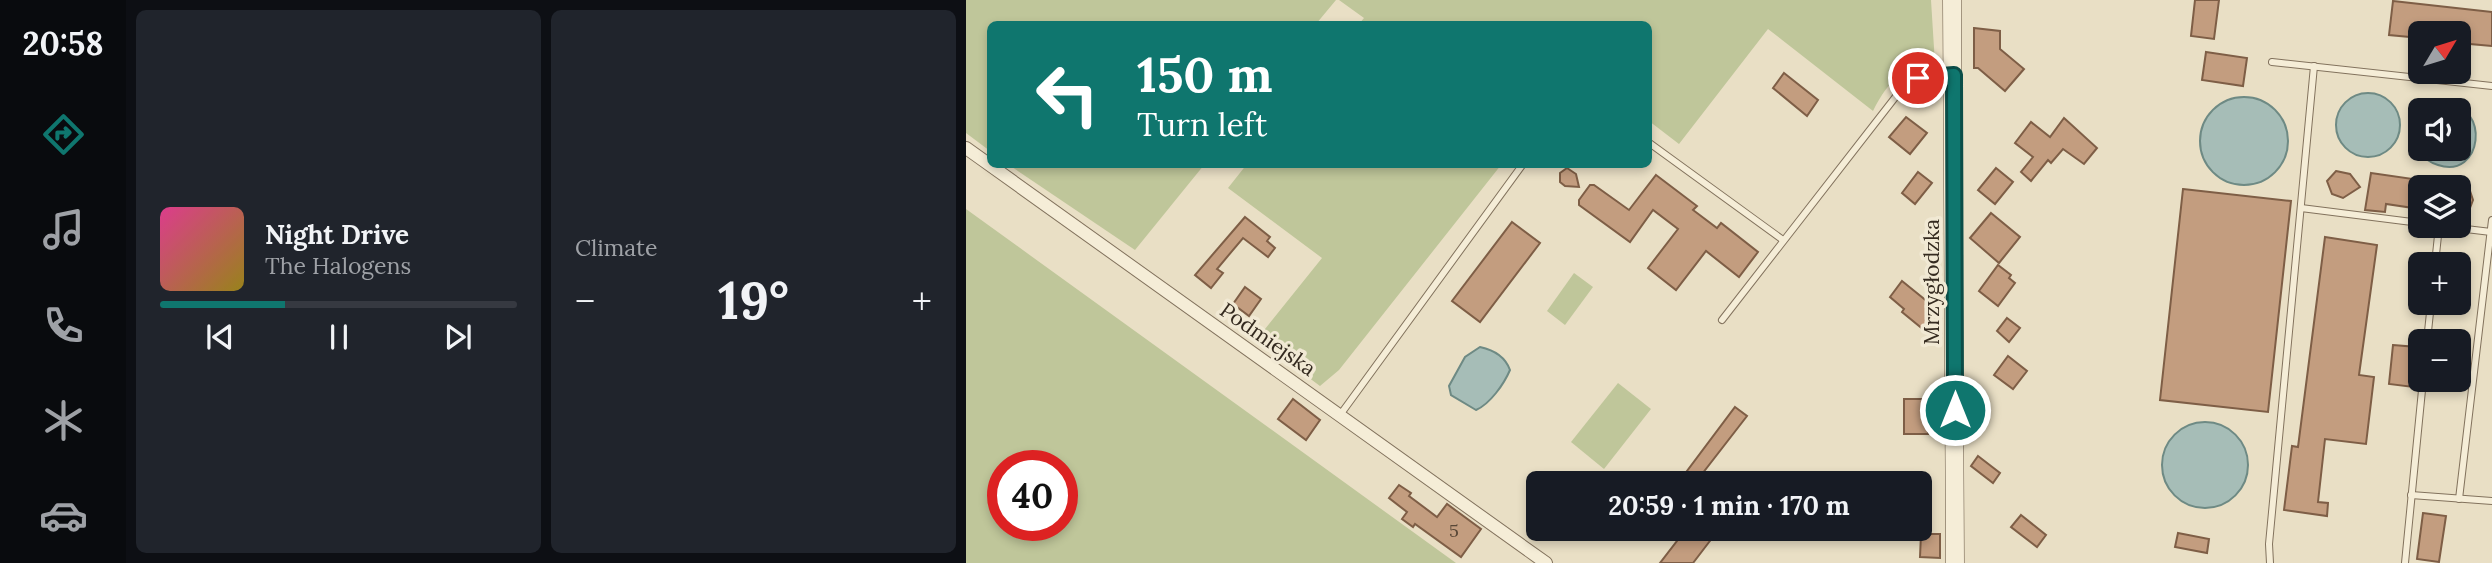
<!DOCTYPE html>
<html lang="en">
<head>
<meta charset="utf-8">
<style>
	:root { --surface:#171b24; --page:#20242c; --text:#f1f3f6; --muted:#9ea1a6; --line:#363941; --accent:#0f766e }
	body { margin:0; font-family:Lora,serif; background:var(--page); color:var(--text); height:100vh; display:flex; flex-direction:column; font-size:26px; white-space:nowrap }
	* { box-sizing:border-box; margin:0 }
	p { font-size:23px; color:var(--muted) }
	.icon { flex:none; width:38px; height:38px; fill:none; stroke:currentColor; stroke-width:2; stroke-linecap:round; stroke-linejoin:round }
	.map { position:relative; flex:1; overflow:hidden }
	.side { display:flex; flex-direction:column; gap:10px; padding:10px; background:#0d0f14; width:840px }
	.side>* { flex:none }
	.guide { position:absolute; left:21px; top:21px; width:665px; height:147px; border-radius:10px; box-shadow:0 4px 10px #0003; background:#0f766e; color:#fff; overflow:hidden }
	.needle { width:46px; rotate:52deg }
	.buttons { position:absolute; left:1442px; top:21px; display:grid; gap:14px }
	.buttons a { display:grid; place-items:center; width:63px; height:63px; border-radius:10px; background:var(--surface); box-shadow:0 4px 10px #0003; font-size:35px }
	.speed { position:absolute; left:21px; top:450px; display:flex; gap:14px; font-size:35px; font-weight:700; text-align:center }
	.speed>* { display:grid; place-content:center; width:91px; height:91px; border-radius:50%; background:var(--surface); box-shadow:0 4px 10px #0003; line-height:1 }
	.speed .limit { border:10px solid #d22; background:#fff; color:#111 }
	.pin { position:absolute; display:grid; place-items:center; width:60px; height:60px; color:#fff; margin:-30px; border:4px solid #fff; border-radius:50%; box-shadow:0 2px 7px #0007 }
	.me { position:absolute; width:77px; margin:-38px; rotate:0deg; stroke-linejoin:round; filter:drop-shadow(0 0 5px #0008) }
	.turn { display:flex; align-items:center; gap:24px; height:147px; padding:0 35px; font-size:32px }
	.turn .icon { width:91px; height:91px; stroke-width:2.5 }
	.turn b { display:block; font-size:49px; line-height:60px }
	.big { font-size:52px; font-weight:800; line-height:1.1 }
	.side .widget { flex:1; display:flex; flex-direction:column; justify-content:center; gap:10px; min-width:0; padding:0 24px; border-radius:10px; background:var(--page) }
	.song { display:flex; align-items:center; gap:21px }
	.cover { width:84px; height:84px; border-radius:10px; background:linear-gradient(135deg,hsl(330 70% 55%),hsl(50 70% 35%)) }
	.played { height:7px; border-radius:4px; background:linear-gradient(90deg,var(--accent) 35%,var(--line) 35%) }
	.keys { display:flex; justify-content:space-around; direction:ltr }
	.heat { display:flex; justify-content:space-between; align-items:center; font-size:38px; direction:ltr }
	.side .tiles { flex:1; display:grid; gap:10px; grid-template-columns:repeat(2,1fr) }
	.trip { position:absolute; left:560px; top:471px; width:406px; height:70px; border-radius:10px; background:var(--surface); box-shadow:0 4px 10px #0003; font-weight:800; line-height:70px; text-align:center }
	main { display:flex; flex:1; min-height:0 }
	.tabs { display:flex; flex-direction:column; width:126px; justify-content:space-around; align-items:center; background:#090b0e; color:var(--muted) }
	.tabs .icon { width:49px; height:49px }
	.tabs .active { color:var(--accent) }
	.tabs b { font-size:32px; color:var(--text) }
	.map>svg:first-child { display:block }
	.green { fill:#bfc69a; fill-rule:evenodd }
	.water { fill:#a6bdb7; stroke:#6e8a84; stroke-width:2 }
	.building { fill:#c39d7f; stroke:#7e5e46; stroke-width:2 }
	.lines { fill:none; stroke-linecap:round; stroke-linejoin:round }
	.lane-casing { stroke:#82725d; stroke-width:8 }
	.street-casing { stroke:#82725d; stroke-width:14 }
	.secondary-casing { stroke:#645340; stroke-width:19 }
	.lane { stroke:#f5edd7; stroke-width:6 }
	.street { stroke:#f5edd7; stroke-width:12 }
	.secondary { stroke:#f5edd7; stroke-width:18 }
	.route-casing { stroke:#0a4d48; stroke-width:18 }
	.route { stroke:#0f766e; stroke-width:12 }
	.labels { text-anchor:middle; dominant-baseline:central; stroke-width:7; stroke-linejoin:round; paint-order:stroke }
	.number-label { font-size:18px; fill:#584737 }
	.street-label { font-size:21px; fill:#342a1f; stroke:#f1e9d4 }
</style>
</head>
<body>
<main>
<nav class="tabs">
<b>20:58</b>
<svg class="icon active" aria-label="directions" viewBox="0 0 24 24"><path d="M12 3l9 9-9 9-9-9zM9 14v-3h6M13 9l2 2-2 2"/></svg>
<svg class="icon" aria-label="music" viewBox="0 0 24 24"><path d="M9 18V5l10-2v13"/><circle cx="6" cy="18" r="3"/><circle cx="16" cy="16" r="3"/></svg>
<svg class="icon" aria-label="phone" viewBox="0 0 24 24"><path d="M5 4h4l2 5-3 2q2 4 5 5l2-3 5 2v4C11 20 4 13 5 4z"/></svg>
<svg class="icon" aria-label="climate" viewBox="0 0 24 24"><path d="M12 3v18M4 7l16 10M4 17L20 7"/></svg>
<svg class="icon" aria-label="car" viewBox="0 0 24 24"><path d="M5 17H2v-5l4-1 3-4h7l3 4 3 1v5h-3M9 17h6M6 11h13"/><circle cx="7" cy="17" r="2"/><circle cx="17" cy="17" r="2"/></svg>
</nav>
<section class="side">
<div class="tiles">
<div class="widget">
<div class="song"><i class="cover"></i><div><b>Night Drive</b><p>The Halogens</p></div></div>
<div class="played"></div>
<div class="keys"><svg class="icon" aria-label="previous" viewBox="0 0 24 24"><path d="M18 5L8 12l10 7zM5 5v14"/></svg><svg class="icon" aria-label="pause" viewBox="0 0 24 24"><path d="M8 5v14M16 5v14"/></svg><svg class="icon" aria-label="next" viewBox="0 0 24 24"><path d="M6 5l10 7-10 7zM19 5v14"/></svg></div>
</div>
<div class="widget"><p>Climate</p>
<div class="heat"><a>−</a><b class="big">19°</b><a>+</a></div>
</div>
</div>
</section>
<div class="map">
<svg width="1526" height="563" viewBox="0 0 1526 563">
	<rect width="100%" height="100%" fill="#e9dfc5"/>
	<g class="green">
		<polygon points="0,0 370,0 350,24 24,24 24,151 0,133"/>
		<path d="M373,0H965L969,64C934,74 924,77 907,111L802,29L713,144L683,121L682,24H393L398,18Z"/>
		<polygon points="281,164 535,164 535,165 373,370 354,386 291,339 356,258 262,188"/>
		<polygon points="43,165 238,164 238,165 169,250"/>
		<path d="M0,209L490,563H0ZM37,466H96V525H37Z"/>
		<polygon points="608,273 627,287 599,325 581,311"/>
		<polygon points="652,383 685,409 638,469 605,442"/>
	</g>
	<g class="water">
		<circle cx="1402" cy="125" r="32"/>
		<circle cx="1278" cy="141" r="44"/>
		<path d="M1478,103C1526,105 1516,180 1472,165C1465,163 1459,159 1455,153C1447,142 1448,129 1454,117V149H1493V110H1460Z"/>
		<path d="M514,347C528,350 539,356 544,370C538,384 524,404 510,410L485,395L483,386L499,357Z"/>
		<circle cx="1239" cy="465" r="43"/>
	</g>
	<g class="building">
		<polygon points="1229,0 1253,0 1248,39 1225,36"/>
		<polygon points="1427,1 1526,12 1526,46 1493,43 1493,33 1454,33 1454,38 1423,35"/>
		<polygon points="1008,28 1034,31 1034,49 1058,69 1039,91 1012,68 1008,68"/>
		<polygon points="1240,52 1281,58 1277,86 1236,80"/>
		<polygon points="818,73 852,100 841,116 807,88"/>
		<polygon points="940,117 961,133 944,154 923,137"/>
		<polygon points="1098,118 1131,148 1118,164 1097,149 1085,163 1082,160 1065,181 1055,172 1067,157 1049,143 1065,122 1084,137"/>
		<polygon points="601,168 610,174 613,187 599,186 594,182 594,173"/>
		<polygon points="1030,168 1047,182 1029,204 1012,190"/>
		<polygon points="1370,171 1384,174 1394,187 1377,198 1366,194 1361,181"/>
		<polygon points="952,172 966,183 949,204 936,193"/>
		<polygon points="1405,173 1454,180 1454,209 1420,204 1419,212 1399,210"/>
		<polygon points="690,175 731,206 727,210 751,228 755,223 792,252 773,277 740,251 710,290 682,268 712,229 687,210 664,242 613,205 613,200 624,185 628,185 663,210"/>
		<polygon points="1493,183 1503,188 1507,200 1504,208 1493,217"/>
		<polygon points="1217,189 1325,201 1302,412 1194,400"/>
		<polygon points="1025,213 1054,237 1033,263 1004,238"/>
		<polygon points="279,217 304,237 301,241 309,248 302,257 277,238 251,269 257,273 245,288 229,275"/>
		<polygon points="546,222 574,243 514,322 486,301"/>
		<polygon points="1359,237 1411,245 1393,375 1408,377 1400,444 1359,439 1352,502 1362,503 1361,516 1318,510 1326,446 1332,447"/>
		<polygon points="1032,265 1045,275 1043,278 1049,283 1032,306 1013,291"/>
		<polygon points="936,281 973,311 958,330 936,312 938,309 924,297"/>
		<polygon points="279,287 295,299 283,316 267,304"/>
		<polygon points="1041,318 1054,328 1043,342 1031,331"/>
		<polygon points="1427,345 1451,347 1447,387 1423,384"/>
		<polygon points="1042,356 1061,371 1047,389 1028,375"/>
		<polygon points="327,399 354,420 340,440 312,419"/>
		<rect x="938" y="399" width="24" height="35"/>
		<polygon points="769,407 781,416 729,483 712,483"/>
		<polygon points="1012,456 1034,473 1027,483 1005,466"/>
		<polygon points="433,485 445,493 443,496 471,517 481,504 515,529 495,557 449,524 447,527 436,519 441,512 423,498"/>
		<polygon points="1457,513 1480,516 1473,562 1451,559"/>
		<polygon points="1055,515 1080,535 1071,547 1045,527"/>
		<polygon points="721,528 744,528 750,533 727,563 694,563"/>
		<polygon points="1212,533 1243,539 1241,553 1209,547"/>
		<polygon points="955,534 974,534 974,558 954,557"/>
	</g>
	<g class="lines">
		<defs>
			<g id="lane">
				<polyline points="1306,62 1526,86"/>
				<polyline points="682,142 817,240"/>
				<polyline points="1335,208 1454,223"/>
				<polyline points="1475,226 1525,232"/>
				<polyline points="1469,264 1473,226"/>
				<polyline points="756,320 938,86 952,78 986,75"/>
				<polyline points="1461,341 1465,303"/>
				<polyline points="374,415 557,164"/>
				<polyline points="1445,495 1526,501"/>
				<polyline points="1493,499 1526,220"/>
				<polyline points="1304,563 1303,544 1348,66"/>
				<polyline points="1439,563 1457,380"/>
			</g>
			<polyline id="street" points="0,148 580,563"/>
			<polyline id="secondary" points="986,0 989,563"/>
		</defs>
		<use href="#lane" class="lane-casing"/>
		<use href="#street" class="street-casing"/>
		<use href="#secondary" class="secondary-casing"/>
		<use href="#lane" class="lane"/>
		<use href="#street" class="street"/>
		<use href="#secondary" class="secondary"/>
	</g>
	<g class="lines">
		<defs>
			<polyline id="route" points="952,78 988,75 989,410"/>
		</defs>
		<use href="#route" class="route-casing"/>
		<use href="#route" class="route"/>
	</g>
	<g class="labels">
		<g class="number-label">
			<text x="488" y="530">5</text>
		</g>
		<g class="street-label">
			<text transform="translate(965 282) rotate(-90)">Mrzygłodzka</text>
			<text transform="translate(302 339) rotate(35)">Podmiejska</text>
		</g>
	</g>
</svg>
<div class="buttons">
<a><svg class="needle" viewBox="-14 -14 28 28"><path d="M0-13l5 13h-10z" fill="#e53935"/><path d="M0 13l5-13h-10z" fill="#9ea1a6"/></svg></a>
<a><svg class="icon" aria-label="sound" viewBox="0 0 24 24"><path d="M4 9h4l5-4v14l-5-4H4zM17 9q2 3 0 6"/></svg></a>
<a><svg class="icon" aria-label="layers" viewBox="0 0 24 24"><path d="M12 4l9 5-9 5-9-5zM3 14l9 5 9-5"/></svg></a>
<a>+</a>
<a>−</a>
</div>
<div class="speed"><div class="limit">40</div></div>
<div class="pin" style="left:952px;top:78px;background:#d93025"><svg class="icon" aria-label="arrive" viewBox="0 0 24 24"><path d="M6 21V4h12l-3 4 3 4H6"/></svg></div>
<svg class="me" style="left:989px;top:410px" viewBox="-20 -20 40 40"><circle r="17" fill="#0f766e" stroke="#fff" stroke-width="3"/><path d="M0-11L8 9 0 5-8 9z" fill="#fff"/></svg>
<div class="trip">20:59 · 1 min · 170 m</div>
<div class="guide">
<div class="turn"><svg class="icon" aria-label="left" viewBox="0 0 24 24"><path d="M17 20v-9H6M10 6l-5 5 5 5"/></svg><div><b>150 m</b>Turn left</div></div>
</div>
</div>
</main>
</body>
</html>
